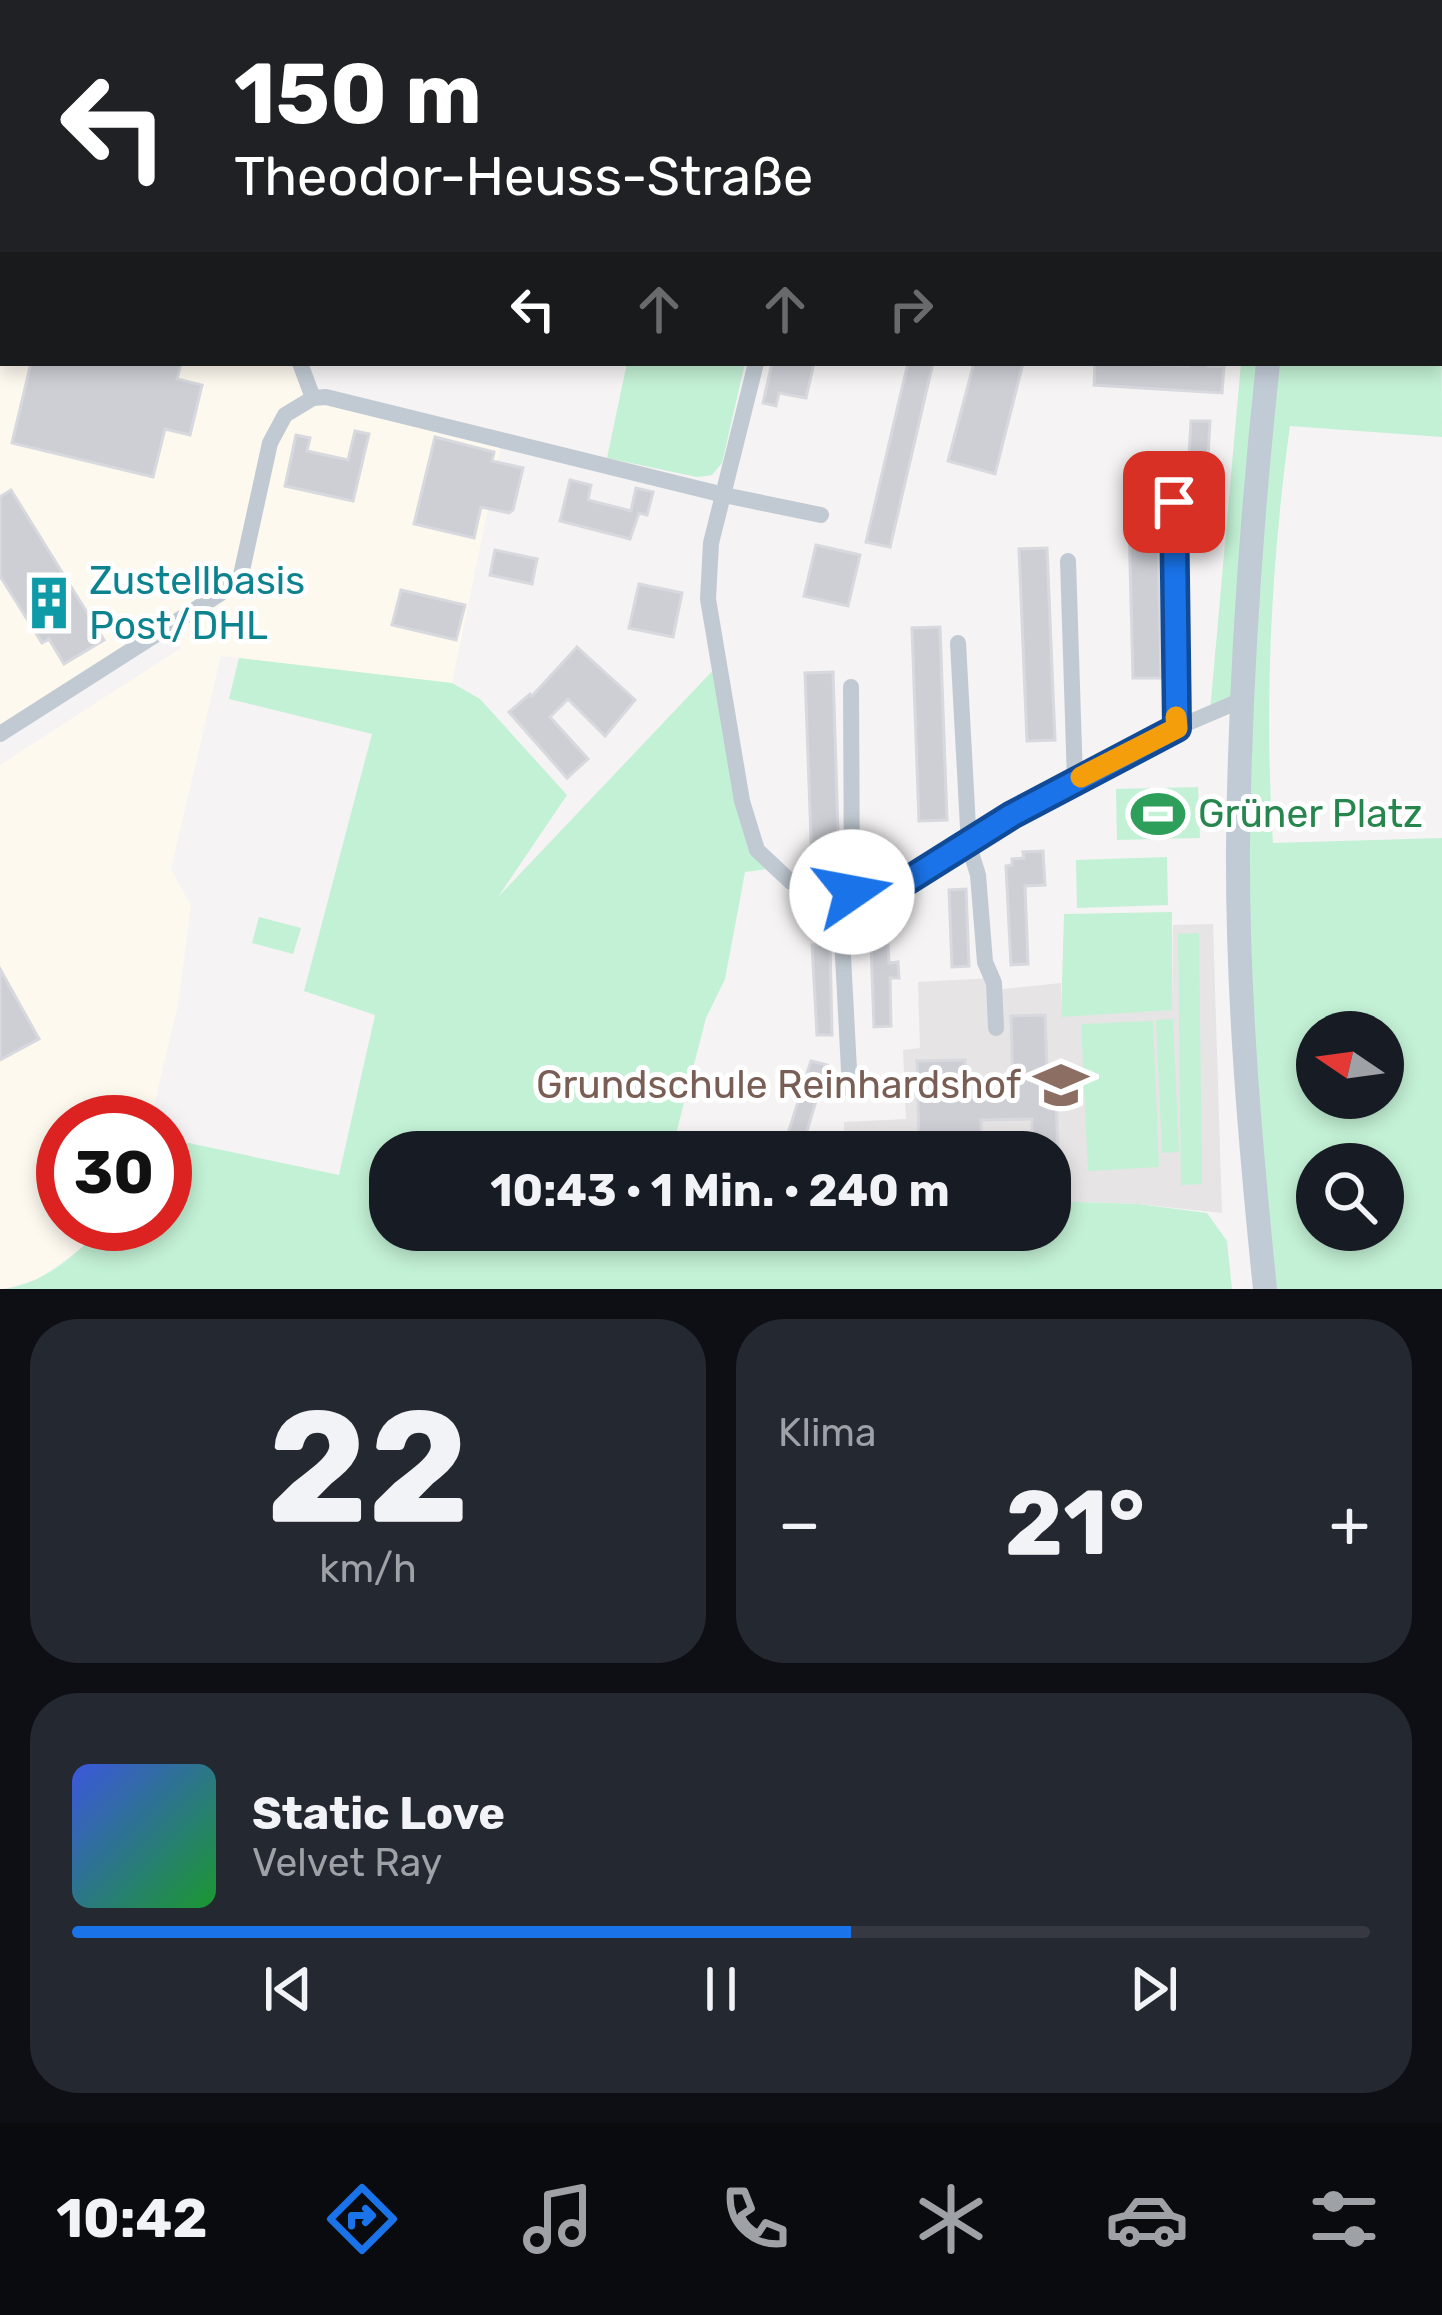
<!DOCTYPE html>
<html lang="de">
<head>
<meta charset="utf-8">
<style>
	:root { --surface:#171b24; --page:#242831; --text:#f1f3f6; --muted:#9ea1a6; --line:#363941; --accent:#1a73e8 }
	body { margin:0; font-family:Rubik,sans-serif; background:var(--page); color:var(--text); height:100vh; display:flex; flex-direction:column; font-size:45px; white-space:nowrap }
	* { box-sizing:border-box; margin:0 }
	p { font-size:39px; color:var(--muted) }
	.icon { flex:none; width:66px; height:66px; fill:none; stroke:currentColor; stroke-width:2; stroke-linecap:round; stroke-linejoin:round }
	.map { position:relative; height:1289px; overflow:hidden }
	.panel { display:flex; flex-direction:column; gap:30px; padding:30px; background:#0d0f14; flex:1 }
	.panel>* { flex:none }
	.guide { position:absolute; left:0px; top:0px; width:1443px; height:366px; box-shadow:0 6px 18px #0003; background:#202124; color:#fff; overflow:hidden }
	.needle { width:78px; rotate:283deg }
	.controls { position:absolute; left:1296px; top:1011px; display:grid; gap:24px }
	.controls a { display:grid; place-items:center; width:108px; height:108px; border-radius:50%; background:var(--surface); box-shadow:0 6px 18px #0003; font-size:60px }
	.speed { position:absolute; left:36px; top:1095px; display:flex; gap:24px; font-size:60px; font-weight:700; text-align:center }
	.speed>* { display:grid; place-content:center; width:156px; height:156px; border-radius:50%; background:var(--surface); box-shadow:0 6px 18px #0003; line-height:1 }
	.speed .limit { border:18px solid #d22; background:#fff; color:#111 }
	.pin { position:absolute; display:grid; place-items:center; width:102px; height:102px; color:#fff; margin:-51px; border-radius:24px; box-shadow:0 6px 18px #0006 }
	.me { position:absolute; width:132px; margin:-66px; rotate:78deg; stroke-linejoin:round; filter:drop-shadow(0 0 9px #0008) }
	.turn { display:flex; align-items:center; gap:42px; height:252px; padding:0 36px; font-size:54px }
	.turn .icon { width:156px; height:156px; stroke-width:2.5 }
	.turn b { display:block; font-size:84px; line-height:102px }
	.lanes { display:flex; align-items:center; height:114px; padding:0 36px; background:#0003; justify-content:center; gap:60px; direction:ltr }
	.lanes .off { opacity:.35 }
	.big { font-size:90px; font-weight:700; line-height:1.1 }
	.panel .tile { flex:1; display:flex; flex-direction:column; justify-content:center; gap:18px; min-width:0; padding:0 42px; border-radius:48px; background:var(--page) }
	.panel .dial { align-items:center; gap:0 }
	.dial b { font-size:156px; line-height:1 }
	.song { display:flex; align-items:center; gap:36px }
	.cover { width:144px; height:144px; border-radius:18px; background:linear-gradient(135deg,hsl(230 70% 55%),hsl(130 70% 35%)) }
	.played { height:12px; border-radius:6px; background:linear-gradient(90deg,var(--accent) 60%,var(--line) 60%) }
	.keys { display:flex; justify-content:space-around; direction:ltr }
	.heat { display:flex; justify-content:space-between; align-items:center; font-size:66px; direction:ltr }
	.panel .tiles { flex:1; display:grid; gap:30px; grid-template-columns:1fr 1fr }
	.tile:last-child { grid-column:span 2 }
	.trip { position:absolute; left:369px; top:1131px; width:702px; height:120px; border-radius:48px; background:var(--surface); box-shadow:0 6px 18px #0003; font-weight:700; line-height:120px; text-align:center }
	.tab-bar { display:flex; height:192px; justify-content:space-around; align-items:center; background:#090b0e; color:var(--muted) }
	.tab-bar .icon { width:84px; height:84px }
	.tab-bar .selected { color:var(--accent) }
	.tab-bar b { font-size:54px; color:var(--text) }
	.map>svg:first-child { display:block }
	.commercial { fill:#fdf9ef }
	.education { fill:#e6e4e5 }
	.green { fill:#c3f1d5; fill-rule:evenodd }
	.building { fill:#cdcfd5; stroke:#d7d9de; stroke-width:3 }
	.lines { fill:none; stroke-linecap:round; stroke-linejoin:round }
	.minor { stroke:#c1cad2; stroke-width:16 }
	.secondary { stroke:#c1cbd6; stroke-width:24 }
	.route-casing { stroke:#114b97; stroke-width:30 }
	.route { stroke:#1a73e8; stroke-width:21 }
	.slow { stroke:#f59e0b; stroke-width:21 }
	.labels { text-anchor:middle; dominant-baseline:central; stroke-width:10; stroke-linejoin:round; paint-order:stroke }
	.culture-label { font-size:39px; fill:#0d838f; stroke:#fff; text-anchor:start }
	.leisure-label { font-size:39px; fill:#27864d; stroke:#fff; text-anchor:start }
	.education-label { font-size:39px; fill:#785e54; stroke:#fff; text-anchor:end }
</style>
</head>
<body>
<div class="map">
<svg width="1442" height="1289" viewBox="0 0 1442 1289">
	<rect width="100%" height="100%" fill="#f5f3f3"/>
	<polygon class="commercial" points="0,120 3,363 299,363 312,398 286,416 314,400 502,441 452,683 221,656 171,869 191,906 178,1005 150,1122 63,1122 63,1224 105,1224 83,1247 38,1279 3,1289 0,1289 0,765 181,648 168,627 0,734"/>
	<polygon class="education" points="1213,924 1222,1213 1138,1204 1050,1201 1050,1152 845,1152 844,1122 906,1119 903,1050 920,1048 918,982 992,978 995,990 1061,983 1061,1016 1172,1010 1173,925"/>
	<g class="green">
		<path d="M1440,23L1442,437L1290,426C1271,563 1264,705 1273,843L1442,838V1289H1265L1248,1106L1244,700L1210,712L1241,363H1440ZM1317,1032H1383V1098H1317ZM1317,1164H1383V1230H1317Z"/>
		<polygon points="627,363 745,363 722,463 712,475 697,477 607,458"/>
		<path d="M239,658L452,683L480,699L567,795L498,897L719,664L742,801L774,868L745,872L725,979L706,1018L677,1130L676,1152H390V1230H1050V1201L1138,1204L1207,1213L1227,1241L1232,1289H3C45,1284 78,1253 105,1224H165V1138L339,1175L375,1015L304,991L372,734L229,699Z"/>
		<polygon points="1198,787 1200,838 1117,840 1116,789"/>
		<polygon points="1167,857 1168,905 1077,908 1076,860"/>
		<polygon points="1172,912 1172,1010 1061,1017 1064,914"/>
		<polygon points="259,917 301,928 293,954 252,943"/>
		<polygon points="1199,933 1202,1184 1181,1185 1178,934"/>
		<polygon points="1173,1019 1179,1152 1162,1153 1156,1020"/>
		<polygon points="1153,1021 1159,1167 1088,1171 1081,1024"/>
	</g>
	<g class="building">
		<polygon points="31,363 181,363 177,379 202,385 190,435 165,429 153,477 12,443"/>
		<polygon points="772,363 814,363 806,398 779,393 776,406 763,403"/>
		<polygon points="908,363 933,363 890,547 866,542"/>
		<polygon points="974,363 1023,363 995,474 948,461"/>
		<polygon points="1095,363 1188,366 1189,363 1208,363 1208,366 1224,367 1222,393 1094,385"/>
		<polygon points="1191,421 1210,421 1208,457 1189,456"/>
		<polygon points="355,431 369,434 353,501 285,486 296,435 310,438 307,451 348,460"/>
		<polygon points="435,437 494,452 492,461 523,468 513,510 509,513 481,507 474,538 414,524"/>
		<polygon points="570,480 591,485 588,500 631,511 636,488 653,492 647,515 639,513 630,539 560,521"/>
		<polygon points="1157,484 1161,678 1133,678 1128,485"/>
		<polygon points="11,490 104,640 64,664 49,639 42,643 0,576 0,497"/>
		<polygon points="816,545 860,555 848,606 804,596"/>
		<polygon points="1047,548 1055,740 1027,741 1019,549"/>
		<polygon points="495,550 537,559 532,584 490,575"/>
		<polygon points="639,584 682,593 673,637 629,628"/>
		<polygon points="401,590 465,605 456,640 392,625"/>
		<polygon points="940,627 947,820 919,821 912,628"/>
		<polygon points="577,647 635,700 605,736 568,699 550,717 588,759 567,778 509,712 530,694 532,696"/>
		<polygon points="833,672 839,865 812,866 805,673"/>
		<polygon points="1043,851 1045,885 1025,886 1028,964 1011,965 1006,866 1012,865 1012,859 1024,858 1023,852"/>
		<polygon points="966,889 969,966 952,967 949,890"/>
		<polygon points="888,942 889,963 898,962 899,978 890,978 891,1026 874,1027 871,943"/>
		<polygon points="830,944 832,1035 817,1035 812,945"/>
		<polygon points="0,969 39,1039 0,1060"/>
		<polygon points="1045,1015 1048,1096 1056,1096 1058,1152 1032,1152 1032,1119 981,1120 981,1152 889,1152 889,1140 919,1140 917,1061 965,1060 965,1079 982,1079 982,1090 1013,1089 1011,1016"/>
		<polygon points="811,1061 827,1065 803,1144 786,1140"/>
	</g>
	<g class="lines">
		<g class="minor">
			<polyline points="922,3 923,0"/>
			<polyline points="1188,3 1189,0"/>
			<polyline points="300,363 313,398"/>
			<polyline points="756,363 711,543 708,599 742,801 757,850 791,882 852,893 899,886 1075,781 1153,738 1244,699"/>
			<polyline points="1174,502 1177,728"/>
			<polyline points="1068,561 1075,781"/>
			<polyline points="958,643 969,846 978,875 985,962 994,983 996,1028"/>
			<polyline points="0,734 221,593 241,575 270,443 285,415 313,398 326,397 724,495 821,515"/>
			<polyline points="850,1089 842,937 852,893 851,687"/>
		</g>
		<g class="secondary">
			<polyline points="1316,3 1317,0"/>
			<path d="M1265,1289C1250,1142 1237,992 1238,844C1240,684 1251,522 1268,363"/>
		</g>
	</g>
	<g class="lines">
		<defs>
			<polyline id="route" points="852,892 899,886 1012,815 1177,728 1174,502"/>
		</defs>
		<use href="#route" class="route-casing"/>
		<use href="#route" class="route"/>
		<polyline class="slow" points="1081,777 1177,728 1176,717"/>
	</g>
	<defs>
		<symbol id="building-bare" viewBox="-9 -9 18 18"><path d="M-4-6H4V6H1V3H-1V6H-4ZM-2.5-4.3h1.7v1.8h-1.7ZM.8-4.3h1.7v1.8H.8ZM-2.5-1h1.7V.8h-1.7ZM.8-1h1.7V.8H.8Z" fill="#0f9aa8" stroke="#fff" stroke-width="2.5" paint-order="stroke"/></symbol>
		<symbol id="stadium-bare" viewBox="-9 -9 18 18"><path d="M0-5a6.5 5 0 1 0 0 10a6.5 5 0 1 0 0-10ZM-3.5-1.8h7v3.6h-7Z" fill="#2e9e5b" stroke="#fff" stroke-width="2.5" paint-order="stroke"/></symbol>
		<symbol id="school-bare" viewBox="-9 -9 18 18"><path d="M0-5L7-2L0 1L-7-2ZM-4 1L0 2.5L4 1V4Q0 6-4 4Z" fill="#8d6e63" stroke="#fff" stroke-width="2.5" paint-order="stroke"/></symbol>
	</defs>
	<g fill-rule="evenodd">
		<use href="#building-bare" x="11" y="565" width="76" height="76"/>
		<use href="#stadium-bare" x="1120" y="776" width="76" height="76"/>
		<use href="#school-bare" x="1023" y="1047" width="76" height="76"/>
	</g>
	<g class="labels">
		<g class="culture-label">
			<text x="89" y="581">Zustellbasis<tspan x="89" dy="45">Post/DHL</tspan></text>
		</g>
		<g class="leisure-label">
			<text x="1198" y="814">Grüner Platz</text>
		</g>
		<g class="education-label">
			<text x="1021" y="1085">Grundschule Reinhardshof</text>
		</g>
	</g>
</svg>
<div class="controls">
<a><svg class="needle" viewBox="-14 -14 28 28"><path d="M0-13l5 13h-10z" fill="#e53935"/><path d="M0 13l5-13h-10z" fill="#9ea1a6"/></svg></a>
<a><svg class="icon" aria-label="search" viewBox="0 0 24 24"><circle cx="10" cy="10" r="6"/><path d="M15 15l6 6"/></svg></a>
</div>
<div class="speed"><div class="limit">30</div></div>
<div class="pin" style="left:1174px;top:502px;background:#d93025"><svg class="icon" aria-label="arrive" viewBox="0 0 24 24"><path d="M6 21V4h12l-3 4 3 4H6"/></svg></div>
<svg class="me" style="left:852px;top:892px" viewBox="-20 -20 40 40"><circle r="19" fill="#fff"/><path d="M0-13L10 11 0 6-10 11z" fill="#1a73e8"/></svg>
<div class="trip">10:43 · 1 Min. · 240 m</div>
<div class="guide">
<div class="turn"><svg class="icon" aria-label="left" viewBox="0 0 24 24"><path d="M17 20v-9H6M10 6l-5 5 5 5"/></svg><div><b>150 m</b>Theodor-Heuss-Straße</div></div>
<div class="lanes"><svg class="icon" aria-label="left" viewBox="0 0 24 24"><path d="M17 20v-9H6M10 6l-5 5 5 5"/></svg><svg class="icon off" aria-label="ahead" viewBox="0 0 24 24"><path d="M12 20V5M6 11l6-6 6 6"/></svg><svg class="icon off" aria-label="ahead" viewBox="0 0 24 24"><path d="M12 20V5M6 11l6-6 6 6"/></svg><svg class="icon off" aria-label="right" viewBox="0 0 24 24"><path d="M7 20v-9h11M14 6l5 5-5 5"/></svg></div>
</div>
</div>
<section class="panel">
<div class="tiles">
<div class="tile dial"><b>22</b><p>km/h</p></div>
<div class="tile"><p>Klima</p>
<div class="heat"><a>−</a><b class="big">21°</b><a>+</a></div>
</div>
<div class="tile">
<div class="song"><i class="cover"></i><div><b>Static Love</b><p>Velvet Ray</p></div></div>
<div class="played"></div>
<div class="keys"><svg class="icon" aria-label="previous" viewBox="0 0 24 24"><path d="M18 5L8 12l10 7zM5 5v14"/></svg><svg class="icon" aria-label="pause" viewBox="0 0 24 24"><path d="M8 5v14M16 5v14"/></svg><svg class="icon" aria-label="next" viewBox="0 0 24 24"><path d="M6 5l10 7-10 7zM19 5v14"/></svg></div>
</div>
</div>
</section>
<nav class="tab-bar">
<b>10:42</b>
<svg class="icon selected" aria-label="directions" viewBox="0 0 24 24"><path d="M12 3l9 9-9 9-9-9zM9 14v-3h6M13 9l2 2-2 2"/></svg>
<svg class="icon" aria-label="music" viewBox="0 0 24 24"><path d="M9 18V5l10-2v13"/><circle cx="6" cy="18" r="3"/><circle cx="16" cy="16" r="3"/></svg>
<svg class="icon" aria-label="phone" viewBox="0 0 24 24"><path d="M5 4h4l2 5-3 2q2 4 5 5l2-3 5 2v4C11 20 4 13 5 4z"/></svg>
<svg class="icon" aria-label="climate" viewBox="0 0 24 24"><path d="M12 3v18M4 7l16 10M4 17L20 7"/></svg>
<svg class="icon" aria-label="car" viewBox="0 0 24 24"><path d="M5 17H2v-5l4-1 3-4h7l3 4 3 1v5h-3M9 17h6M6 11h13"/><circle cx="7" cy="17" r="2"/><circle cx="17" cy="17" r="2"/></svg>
<svg class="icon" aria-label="filters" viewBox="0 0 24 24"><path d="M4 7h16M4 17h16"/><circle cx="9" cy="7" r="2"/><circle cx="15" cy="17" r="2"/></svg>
</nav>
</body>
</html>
